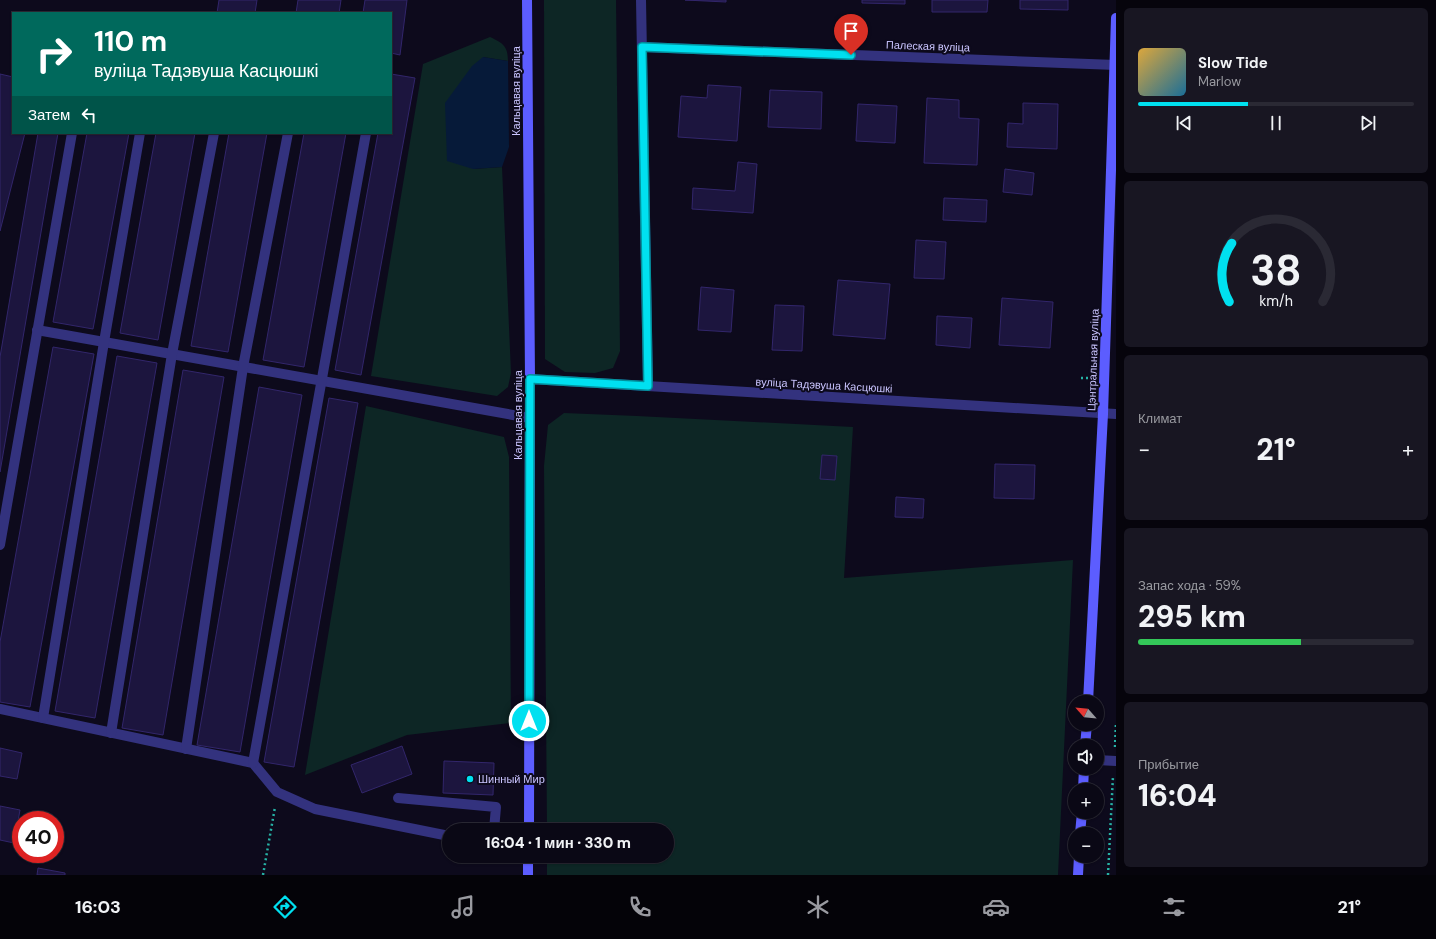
<!DOCTYPE html>
<html lang="ru">
<head>
<meta charset="utf-8">
<style>
	:root { --surface:#0a0815; --page:#181622; --text:#f1f3f6; --muted:#999aa0; --line:#2a2934; --accent:#00e0f0 }
	body { margin:0; font-family:"DM Sans",sans-serif; background:var(--page); color:var(--text); height:100vh; display:flex; flex-direction:column; font-size:15px; white-space:nowrap }
	* { box-sizing:border-box; margin:0 }
	p { font-size:13px; color:var(--muted) }
	.icon { flex:none; width:22px; height:22px; fill:none; stroke:currentColor; stroke-width:2; stroke-linecap:round; stroke-linejoin:round }
	.map { position:relative; flex:1; overflow:hidden }
	.side { display:flex; flex-direction:column; gap:8px; padding:8px; background:#06040c; width:320px }
	.side>* { flex:none }
	.hud { position:absolute; left:12px; top:12px; width:380px; height:122px; border-radius:0px; box-shadow:0 1px 3px #0004,0 0 0 1px var(--line); background:#00695c; color:#fff; overflow:hidden }
	.needle { width:26px; rotate:297deg }
	.fabs { position:absolute; left:1068px; top:695px; display:grid; gap:8px }
	.fabs a { display:grid; place-items:center; width:36px; height:36px; border-radius:50%; background:var(--surface); box-shadow:0 1px 3px #0004,0 0 0 1px var(--line); font-size:20px }
	.speed { position:absolute; left:12px; top:811px; display:flex; gap:8px; font-size:20px; font-weight:700; text-align:center }
	.speed>* { display:grid; place-content:center; width:52px; height:52px; border-radius:50%; background:var(--surface); box-shadow:0 1px 3px #0004,0 0 0 1px var(--line); line-height:1 }
	.speed .limit { border:6px solid #d22; background:#fff; color:#111 }
	.pin { position:absolute; display:grid; place-items:center; width:34px; height:34px; color:#fff; margin:-41px -17px; border-radius:50% 50% 50% 0; rotate:-45deg; box-shadow:0 0 4px #0007 }
	.pin .icon { rotate:45deg }
	.me { position:absolute; width:44px; margin:-22px; rotate:0deg; stroke-linejoin:round; filter:drop-shadow(0 0 3px #0008) }
	.turn { display:flex; align-items:center; gap:14px; height:84px; padding:0 16px; font-size:18px }
	.turn .icon { width:52px; height:52px; stroke-width:2.5 }
	.turn b { display:block; font-size:28px; line-height:34px }
	.then { display:flex; align-items:center; height:38px; padding:0 16px; background:#0003; gap:8px; font-size:15px }
	.big { font-size:30px; font-weight:800; line-height:1.1 }
	.side .widget { flex:1; display:flex; flex-direction:column; justify-content:center; gap:6px; min-width:0; padding:0 14px; border-radius:6px; background:var(--page) }
	.side .dial { align-items:center; gap:0 }
	.dial svg { height:104px; overflow:visible; fill:none; stroke:var(--line); stroke-width:7; stroke-linecap:round; text-anchor:middle }
	.dial text { fill:var(--text); stroke:none }
	.song { display:flex; align-items:center; gap:12px }
	.cover { width:48px; height:48px; border-radius:6px; background:linear-gradient(135deg,hsl(40 70% 55%),hsl(200 70% 35%)) }
	.played { height:4px; border-radius:2px; background:linear-gradient(90deg,var(--accent) 40%,var(--line) 40%) }
	.keys { display:flex; justify-content:space-around; direction:ltr }
	.heat { display:flex; justify-content:space-between; align-items:center; font-size:22px; direction:ltr }
	.charge { height:6px; border-radius:3px; background:linear-gradient(90deg,#34c759 59%,var(--line) 0) }
	.trip { position:absolute; left:442px; top:823px; width:232px; height:40px; border-radius:20px; background:var(--surface); box-shadow:0 1px 3px #0004,0 0 0 1px var(--line); font-weight:800; line-height:40px; text-align:center }
	.dock { display:flex; height:64px; justify-content:space-around; align-items:center; background:#040308; color:var(--muted) }
	.dock .icon { width:28px; height:28px }
	.dock .selected { color:var(--accent) }
	.dock b { font-size:18px; color:var(--text) }
	main { display:flex; flex:1; min-height:0 }
	.map>svg:first-child { display:block }
	.green { fill:#0d2625 }
	.water { fill:#061a39 }
	.building { fill:#1c153e; stroke:#32266b }
	.lines { fill:none; stroke-linecap:round; stroke-linejoin:round }
	.path { stroke:#26b2a5; stroke-width:2.5; stroke-dasharray:2 3; stroke-linecap:butt }
	.lane { stroke:#33327e; stroke-width:10 }
	.street { stroke:#33327e; stroke-width:10 }
	.secondary { stroke:#5c5dff; stroke-width:10 }
	.route-casing { stroke:#00929c; stroke-width:10 }
	.route { stroke:#00e0f0; stroke-width:7 }
	.poi-dot { fill:#00e0f0; stroke:#0d0a1c; stroke-width:1.5 }
	.labels { text-anchor:middle; dominant-baseline:central; stroke-width:4; stroke-linejoin:round; paint-order:stroke }
	.street-label { font-size:11px; fill:#cac5ff; stroke:#0d0a1c }
	.poi-label { font-size:11px; fill:#cac5ff; stroke:#0d0a1c; text-anchor:start }
</style>
</head>
<body>
<main>
<div class="map">
<svg width="1116" height="875" viewBox="0 0 1116 875">
	<rect width="100%" height="100%" fill="#0d0a1c"/>
	<g class="green">
		<polygon points="544,0 616,0 620,351 613,368 595,373 565,372 545,359"/>
		<path d="M490,37C503,43 508,46 508,61L483,57L473,169L502,167L511,373L508,387L497,396L371,376L423,64Z"/>
		<polygon points="366,406 504,437 509,457 511,723 407,735 305,775"/>
		<polygon points="564,413 637,416 853,427 844,578 1073,560 1058,875 547,875 547,856 667,856 667,830 547,830 544,466 548,425"/>
	</g>
	<polygon class="water" points="483,57 508,61 509,147 502,167 473,169 447,161 445,103 472,66"/>
	<g class="building">
		<polygon points="219,0 257,0 255,13 217,13"/>
		<polygon points="298,0 341,0 339,13 296,13"/>
		<polygon points="365,0 407,0 400,55 391,53 391,13 363,13"/>
		<polygon points="685,0 726,0 726,2"/>
		<polygon points="862,0 905,0 905,4 862,3"/>
		<polygon points="932,0 988,0 987,12 932,12"/>
		<polygon points="1020,0 1068,0 1068,10 1020,9"/>
		<polygon points="0,74 13,77 13,133 25,133 0,231"/>
		<polygon points="391,74 415,78 361,375 335,370 378,133 391,133"/>
		<polygon points="708,85 741,87 737,141 678,137 681,96 707,98"/>
		<polygon points="770,90 822,92 821,129 768,127"/>
		<polygon points="927,98 959,100 959,118 979,119 977,165 924,163"/>
		<polygon points="1023,103 1058,104 1057,149 1007,147 1008,123 1023,124"/>
		<polygon points="858,104 897,106 895,143 856,141"/>
		<polygon points="38,133 58,133 0,472 0,357"/>
		<polygon points="87,133 129,133 93,329 53,322"/>
		<polygon points="156,133 195,133 158,340 120,333"/>
		<polygon points="229,133 267,133 228,352 191,346"/>
		<polygon points="304,133 346,133 304,367 263,360"/>
		<polygon points="738,162 757,164 753,213 692,209 693,188 735,191"/>
		<polygon points="1005,169 1034,173 1032,195 1003,192"/>
		<polygon points="944,198 987,200 986,222 943,220"/>
		<polygon points="916,240 946,242 944,279 914,278"/>
		<polygon points="838,280 890,284 885,339 833,335"/>
		<polygon points="701,287 734,290 731,332 698,330"/>
		<polygon points="1002,298 1053,302 1050,348 999,345"/>
		<polygon points="775,305 804,306 802,351 772,350"/>
		<polygon points="937,316 972,318 970,348 936,345"/>
		<polygon points="53,347 94,354 30,707 0,702 0,642"/>
		<polygon points="117,356 157,363 95,718 55,711"/>
		<polygon points="183,370 224,377 163,735 122,728"/>
		<polygon points="259,387 302,395 240,752 197,745"/>
		<polygon points="329,398 358,403 294,767 264,762"/>
		<polygon points="822,455 837,456 835,480 820,479"/>
		<polygon points="995,464 1035,465 1034,499 994,498"/>
		<polygon points="896,497 924,499 923,518 895,517"/>
		<polygon points="402,746 412,774 362,793 351,765"/>
		<polygon points="0,748 22,753 17,779 0,776"/>
		<polygon points="444,761 494,763 493,795 443,793"/>
		<polygon points="0,806 20,810 14,843 0,840"/>
		<polygon points="38,868 65,873 65,875 37,875"/>
	</g>
	<g class="lines">
		<g class="path">
			<polyline points="1081,378 1090,378"/>
			<polyline points="1115,747 1116,722"/>
			<polyline points="263,875 275,807"/>
			<polyline points="1108,875 1113,776"/>
		</g>
		<g class="lane">
			<polyline points="37,330 530,418"/>
			<polyline points="0,545 72,133"/>
			<polyline points="0,709 253,763 277,792 315,809 449,836"/>
			<polyline points="43,718 104,342 140,133"/>
			<polyline points="111,733 172,354 214,133"/>
			<polyline points="186,749 243,367 288,133"/>
			<polyline points="253,763 366,133"/>
			<polyline points="398,798 496,807 494,830"/>
		</g>
		<g class="street">
			<polyline points="641,0 648,386"/>
			<polyline points="642,47 1116,65"/>
			<polyline points="530,379 1116,414"/>
			<polyline points="1097,760 1116,761"/>
		</g>
		<g class="secondary">
			<polyline points="527,0 530,379 529,830"/>
			<polyline points="1088,702 1103,414 1116,18"/>
			<polyline points="1085,746 1087,724"/>
			<polyline points="1083,790 1084,768"/>
			<polyline points="1080,834 1082,812"/>
			<polyline points="528,875 528,856"/>
			<polyline points="1078,875 1079,856"/>
		</g>
	</g>
	<g class="lines">
		<defs>
			<polyline id="route" points="529,721 530,379 648,386 642,47 851,55"/>
		</defs>
		<use href="#route" class="route-casing"/>
		<use href="#route" class="route"/>
	</g>
	<circle class="poi-dot" cx="470" cy="779" r="4"/>
	<g class="labels">
		<g class="street-label">
			<text transform="translate(928 46) rotate(2)">Палеская вуліца</text>
			<text transform="translate(516 91) rotate(-90)">Кальцавая вуліца</text>
			<text transform="translate(1093 360) rotate(-88)">Цэнтральная вуліца</text>
			<text transform="translate(824 385) rotate(3)">вуліца Тадэвуша Касцюшкі</text>
			<text transform="translate(518 415) rotate(-90)">Кальцавая вуліца</text>
		</g>
		<g class="poi-label">
			<text x="478" y="779">Шинный Мир</text>
		</g>
	</g>
</svg>
<div class="fabs">
<a><svg class="needle" viewBox="-14 -14 28 28"><path d="M0-13l5 13h-10z" fill="#e53935"/><path d="M0 13l5-13h-10z" fill="#999aa0"/></svg></a>
<a><svg class="icon" aria-label="sound" viewBox="0 0 24 24"><path d="M4 9h4l5-4v14l-5-4H4zM17 9q2 3 0 6"/></svg></a>
<a>+</a>
<a>−</a>
</div>
<div class="speed"><div class="limit">40</div></div>
<div class="pin" style="left:851px;top:55px;background:#d93025"><svg class="icon" aria-label="arrive" viewBox="0 0 24 24"><path d="M6 21V4h12l-3 4 3 4H6"/></svg></div>
<svg class="me" style="left:529px;top:721px" viewBox="-20 -20 40 40"><circle r="17" fill="#00e0f0" stroke="#fff" stroke-width="3"/><path d="M0-11L8 9 0 5-8 9z" fill="#fff"/></svg>
<div class="trip">16:04 · 1 мин · 330 m</div>
<div class="hud">
<div class="turn"><svg class="icon" aria-label="right" viewBox="0 0 24 24"><path d="M7 20v-9h11M14 6l5 5-5 5"/></svg><div><b>110 m</b>вуліца Тадэвуша Касцюшкі</div></div>
<div class="then">Затем<svg class="icon" aria-label="left" viewBox="0 0 24 24"><path d="M17 20v-9H6M10 6l-5 5 5 5"/></svg></div>
</div>
</div>
<section class="side">
<div class="widget">
<div class="song"><i class="cover"></i><div><b>Slow Tide</b><p>Marlow</p></div></div>
<div class="played"></div>
<div class="keys"><svg class="icon" aria-label="previous" viewBox="0 0 24 24"><path d="M18 5L8 12l10 7zM5 5v14"/></svg><svg class="icon" aria-label="pause" viewBox="0 0 24 24"><path d="M8 5v14M16 5v14"/></svg><svg class="icon" aria-label="next" viewBox="0 0 24 24"><path d="M6 5l10 7-10 7zM19 5v14"/></svg></div>
</div>
<div class="widget dial"><svg viewBox="0 0 100 80">
<path d="M14 69A42 42 0 1 1 86 69"/>
<path d="M14 69A42 42 0 0 1 16 24" stroke="#00e0f0"/>
<text x="50" y="56" font-size="32" font-weight="700">38</text>
<text x="50" y="72" font-size="11">km/h</text>
</svg></div>
<div class="widget"><p>Климат</p>
<div class="heat"><a>−</a><b class="big">21°</b><a>+</a></div>
</div>
<div class="widget"><p>Запас хода · 59%</p><b class="big">295 km</b><div class="charge"></div></div>
<div class="widget"><p>Прибытие</p><b class="big">16:04</b></div>
</section>
</main>
<nav class="dock">
<b>16:03</b>
<svg class="icon selected" aria-label="directions" viewBox="0 0 24 24"><path d="M12 3l9 9-9 9-9-9zM9 14v-3h6M13 9l2 2-2 2"/></svg>
<svg class="icon" aria-label="music" viewBox="0 0 24 24"><path d="M9 18V5l10-2v13"/><circle cx="6" cy="18" r="3"/><circle cx="16" cy="16" r="3"/></svg>
<svg class="icon" aria-label="phone" viewBox="0 0 24 24"><path d="M5 4h4l2 5-3 2q2 4 5 5l2-3 5 2v4C11 20 4 13 5 4z"/></svg>
<svg class="icon" aria-label="climate" viewBox="0 0 24 24"><path d="M12 3v18M4 7l16 10M4 17L20 7"/></svg>
<svg class="icon" aria-label="car" viewBox="0 0 24 24"><path d="M5 17H2v-5l4-1 3-4h7l3 4 3 1v5h-3M9 17h6M6 11h13"/><circle cx="7" cy="17" r="2"/><circle cx="17" cy="17" r="2"/></svg>
<svg class="icon" aria-label="filters" viewBox="0 0 24 24"><path d="M4 7h16M4 17h16"/><circle cx="9" cy="7" r="2"/><circle cx="15" cy="17" r="2"/></svg>
<b>21°</b>
</nav>
</body>
</html>
